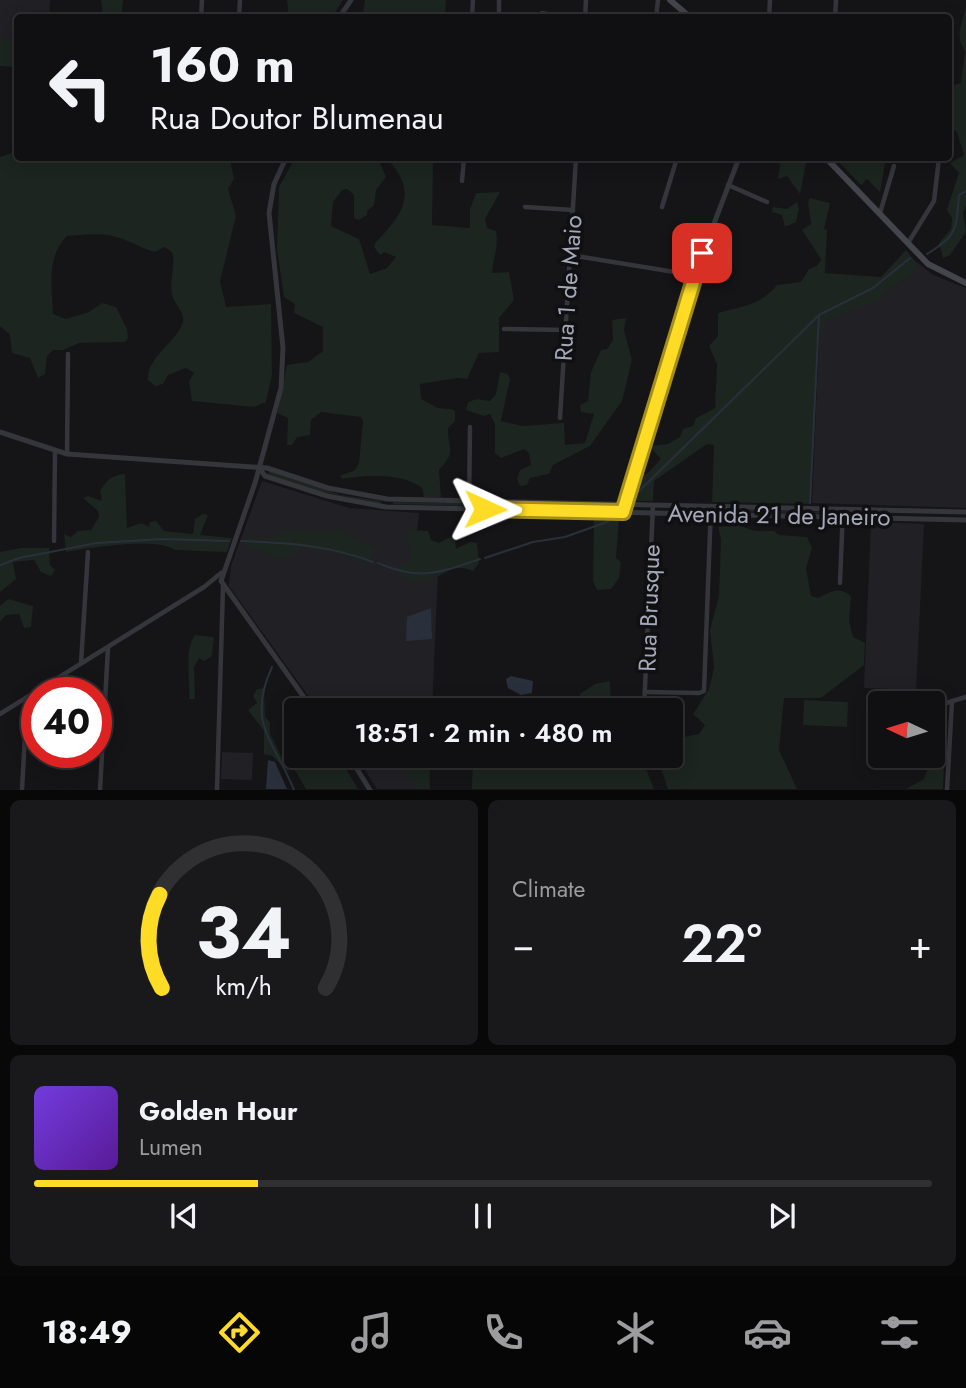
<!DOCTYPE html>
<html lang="en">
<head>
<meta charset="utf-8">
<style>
	:root { --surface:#100f11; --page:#19181a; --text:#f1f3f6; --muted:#9c9c9f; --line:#302f31; --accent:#fedc25 }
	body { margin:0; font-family:Jost,sans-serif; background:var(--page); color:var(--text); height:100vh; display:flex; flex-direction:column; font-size:26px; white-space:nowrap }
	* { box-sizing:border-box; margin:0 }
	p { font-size:23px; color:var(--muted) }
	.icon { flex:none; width:38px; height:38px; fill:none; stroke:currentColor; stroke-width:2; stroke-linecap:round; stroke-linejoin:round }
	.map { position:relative; height:790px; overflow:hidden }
	.panel { display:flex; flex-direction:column; gap:10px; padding:10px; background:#090809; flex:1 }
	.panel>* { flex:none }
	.hud { position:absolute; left:14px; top:14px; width:938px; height:147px; border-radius:7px; box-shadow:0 4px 18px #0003,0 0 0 2px var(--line); background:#100f11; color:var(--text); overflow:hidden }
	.needle { width:46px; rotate:274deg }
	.controls { position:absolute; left:868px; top:691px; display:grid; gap:14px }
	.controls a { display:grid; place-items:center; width:77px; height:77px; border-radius:7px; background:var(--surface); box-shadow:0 4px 18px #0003,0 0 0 2px var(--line); font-size:35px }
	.speed { position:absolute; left:21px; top:677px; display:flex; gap:14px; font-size:35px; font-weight:700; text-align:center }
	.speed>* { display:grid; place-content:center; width:91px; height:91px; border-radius:50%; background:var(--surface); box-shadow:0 4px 18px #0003,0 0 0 2px var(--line); line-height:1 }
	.speed .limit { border:10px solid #d22; background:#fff; color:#111 }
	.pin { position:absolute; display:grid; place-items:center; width:60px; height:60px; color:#fff; margin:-30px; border-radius:14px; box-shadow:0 4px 10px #0006 }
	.me { position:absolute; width:77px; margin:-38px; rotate:91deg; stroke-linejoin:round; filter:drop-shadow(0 0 5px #0008) }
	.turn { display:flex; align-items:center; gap:24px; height:147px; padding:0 21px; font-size:32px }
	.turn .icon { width:91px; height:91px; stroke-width:2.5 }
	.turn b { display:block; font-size:49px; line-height:60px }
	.big { font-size:52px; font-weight:600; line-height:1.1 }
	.panel .widget { flex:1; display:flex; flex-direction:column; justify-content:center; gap:10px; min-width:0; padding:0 24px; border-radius:10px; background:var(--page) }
	.panel .dial { align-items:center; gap:0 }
	.dial svg { height:182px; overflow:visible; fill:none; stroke:var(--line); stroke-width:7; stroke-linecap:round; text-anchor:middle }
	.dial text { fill:var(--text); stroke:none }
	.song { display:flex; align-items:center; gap:21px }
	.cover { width:84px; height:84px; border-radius:10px; background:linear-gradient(135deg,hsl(260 70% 55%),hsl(270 70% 35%)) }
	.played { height:7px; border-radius:4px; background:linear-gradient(90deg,var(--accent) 25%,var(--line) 25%) }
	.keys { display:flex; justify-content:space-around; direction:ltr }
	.heat { display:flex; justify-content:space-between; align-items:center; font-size:38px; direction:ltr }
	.panel .tiles { flex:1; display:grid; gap:10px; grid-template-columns:1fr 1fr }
	.widget:last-child { grid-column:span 2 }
	.trip { position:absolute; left:284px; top:698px; width:399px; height:70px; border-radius:7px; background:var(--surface); box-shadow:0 4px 18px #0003,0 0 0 2px var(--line); font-weight:600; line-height:70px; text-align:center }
	.dock { display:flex; height:112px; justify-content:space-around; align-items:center; background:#060607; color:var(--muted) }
	.dock .icon { width:49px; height:49px }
	.dock .current { color:var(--accent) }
	.dock b { font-size:32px; color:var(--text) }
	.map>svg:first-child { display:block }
	.built { fill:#212024 }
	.green { fill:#1c251f }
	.water { fill:#2a303b }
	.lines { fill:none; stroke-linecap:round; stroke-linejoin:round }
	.stream { stroke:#2a303b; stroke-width:2 }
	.minor { stroke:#35353c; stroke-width:4.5 }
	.tertiary { stroke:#35353c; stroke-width:5 }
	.secondary { stroke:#43444c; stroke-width:6 }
	.route-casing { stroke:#a58f18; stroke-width:18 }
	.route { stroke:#fedc25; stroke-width:12 }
	.labels { text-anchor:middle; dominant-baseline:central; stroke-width:7; stroke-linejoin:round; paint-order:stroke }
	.street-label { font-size:24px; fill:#a5a8b8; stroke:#100f11 }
</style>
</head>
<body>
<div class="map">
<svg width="966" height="790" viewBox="0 0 966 790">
	<rect width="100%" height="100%" fill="#151417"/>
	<g class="built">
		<polygon points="0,0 50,0 49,17 18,18 17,67 0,66"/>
		<polygon points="913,259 933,275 966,288 966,508 812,503 820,315 899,273"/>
		<polygon points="262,481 349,508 419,513 412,578 438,573 432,710 321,710 311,700 229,586 231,566"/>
		<polygon points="871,522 924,524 916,690 864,688"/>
		<polygon points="222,752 253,753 252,780 221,779"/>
		<polygon points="356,756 430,756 429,789 377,789"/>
	</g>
	<g class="green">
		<polygon points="101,0 123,0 122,11 127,17 103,17"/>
		<polygon points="287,0 343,0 332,17 289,18"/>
		<polygon points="365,0 446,0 445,17 362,17"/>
		<path d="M966,7V205L963,213L966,232L950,255L943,258L939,243L951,229L952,218L947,210L959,173L950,163L964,155L957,132L950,127L952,110L949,107L948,87L961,83L965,51C954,34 962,25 966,7Z"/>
		<polygon points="0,39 17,40 17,67 0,66"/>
		<path d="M17,151L18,158H230L234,179L228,189L236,216L220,281L226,307L271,304L272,375L266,402L254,407L192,401L189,381L194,373L186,368L168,375L163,384L155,386L148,380C147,357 173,345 182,325C187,313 175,306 172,295C169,281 176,266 172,252L164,247L155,252C139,248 125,237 107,235C94,233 80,235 67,236C46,257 52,286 53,314L66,319L89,312L102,303L116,307L127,329L128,338L125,342L79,343L63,350H53L47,356L45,374L38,378L30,358L12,353L10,335L0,326V157Z"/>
		<path d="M295,158H378L386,177L376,190L374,205L367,211V215L359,220L354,218V195L347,189L342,190L333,202L331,226L359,239L370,274L387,268L396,257L384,252L380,255L374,247L375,243C404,214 419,191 386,158H430L433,162L432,225L470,228V209L476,193L500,192L485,219L487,228L496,231C499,247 493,258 492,273L509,272L514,300L499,318V352L479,353L467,379L458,378L420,384L421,399L438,408L451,409L455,411V421L448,428C448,451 457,450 439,470L441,497H424L422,488C403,473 364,475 343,479L340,476L355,470L359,463L363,421L361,417L321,412L311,420L310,435L297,437L292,445H287L288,418L277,413L287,365L308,362L323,351V327L294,313L295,304L284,297L277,249L279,187Z"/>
		<polygon points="781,158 807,158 800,194 787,176 778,179"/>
		<polygon points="835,158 886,158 880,192 867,179 861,185"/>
		<path d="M810,198L830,203L824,229L827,230L825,273L881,277L906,250L918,265L907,279L882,293L880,299L825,322L823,334L819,336L811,504L712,502L714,445L707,444L654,481L653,501H637L631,493L636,477L648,473L661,459L649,446L668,444L680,437L683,429L693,426L696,418L715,408L717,364L709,346L718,336V313C743,306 759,306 777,285L801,282L809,269L817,266L821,259L802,230L811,224L808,202Z"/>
		<polygon points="797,202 799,209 796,222 785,227 782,215 772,212 773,207 787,209"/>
		<polygon points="626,318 624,330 632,360 622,401 590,446 553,465 549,474 530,478 527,485 520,486 517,479 520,470 531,465 529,453 524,449 501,458 495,453 495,424 490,414 484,416 466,410 468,402 477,399 490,401 496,394 500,372 508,374 510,379 501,421 522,426 564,423 565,445 585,443 594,414 581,412 580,405 588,401 591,372 601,350 607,349 613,340 612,320"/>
		<polygon points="269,471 341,495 381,501 381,504 317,491 268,474"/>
		<path d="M125,474L127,528L141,523L149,527L150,522L156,521L164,531L193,534L195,519L203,514L208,515L200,535L232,538L227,552L175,550C156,537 90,548 66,552L64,534L71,537L78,531L91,530L99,517L98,511L83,498L88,496L102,501L100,491C107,480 111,475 125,474Z"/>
		<polygon points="393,502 464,503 464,506 393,504"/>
		<polygon points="477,504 549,505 548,508 477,506"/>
		<polygon points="721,509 823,512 823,514 721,511"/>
		<polygon points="594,519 619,519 616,558 621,562 619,578 611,589 597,590 593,581"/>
		<path d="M737,525L755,531H774L779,535L807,537L812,548L806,568L811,596L818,598C829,593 838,585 851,596L849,621L853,637L865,643L864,665L821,698H784L779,750L797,789H668L657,756L676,752L684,737L699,734L705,725L693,714L709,689L714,668L710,630L719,596L721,539L718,527Z"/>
		<path d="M340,528L358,541L374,547L370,564L343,555L299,547L298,553L278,559L243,544L245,537L274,538C290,520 319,537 340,528Z"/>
		<path d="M407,530L428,531L431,540L439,543L450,537L455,541L456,549L470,542L477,543L479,563L473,571C469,570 466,568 462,568C444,566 430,592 401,576L400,567L410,562C413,549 404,541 407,530Z"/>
		<polygon points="21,548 49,548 50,565 55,570 51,576 41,572 34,560 13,562 16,579 0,592 0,552"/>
		<polygon points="8,599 33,606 31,627 24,628 19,614 6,615 0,622 0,606"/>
		<path d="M195,635L214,637L212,656L204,661L199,658L194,667L195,699H189C191,680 183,652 195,635Z"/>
		<polygon points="610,681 611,708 620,710 606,710 581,702 580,694 595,684"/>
		<polygon points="264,688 265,717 270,722 270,734 290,774 272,756 264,754 264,731 248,710 257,703 253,696 257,689"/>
		<polygon points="804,700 848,702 847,727 803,725"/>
		<polygon points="296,755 338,756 358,789 306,789 288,759"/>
		<polygon points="399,756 429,756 430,789 414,789 417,783 405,773"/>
		<polygon points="473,756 641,756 654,789 472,789"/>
		<polygon points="936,761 944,762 943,789 906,789 924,779 930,763"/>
	</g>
	<g class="water">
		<polygon points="431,608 432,639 406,641 407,617"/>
		<polygon points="511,676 533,681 532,693 521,695 508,688 506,679"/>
		<polygon points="268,760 275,762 287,789 266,789"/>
	</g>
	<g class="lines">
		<g class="stream">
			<path d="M927,254C958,235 956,230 959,195L966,191"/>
			<polyline points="633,497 819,315 873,288 910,258"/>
			<polyline points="810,503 819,315"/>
			<path d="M241,541C287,543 329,545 373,562"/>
			<polyline points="485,558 533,542 565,537 607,522 613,517"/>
			<path d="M378,563C420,581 438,573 480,559"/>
			<polyline points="0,565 19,558 97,543 162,539 229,541"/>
			<path d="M272,667C246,724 274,740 294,790"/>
		</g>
		<g class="minor">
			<polyline points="542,13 567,18"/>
			<polyline points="201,18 202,0"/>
			<polyline points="239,18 240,0"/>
			<polyline points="472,18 473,0"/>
			<polyline points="499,18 499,0"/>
			<polyline points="585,18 586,0"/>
			<polyline points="656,18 658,0"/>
			<polyline points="769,18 770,0"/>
			<polyline points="835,18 836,0"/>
			<polyline points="724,158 737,161"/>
			<polyline points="462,181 464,158"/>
			<polyline points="728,185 767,202"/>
			<polyline points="525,207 573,210"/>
			<polyline points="662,207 677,158"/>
			<polyline points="880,213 894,166"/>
			<polyline points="908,243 934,201 939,158"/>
			<polyline points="570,255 693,275"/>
			<polyline points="504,329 566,330"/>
			<polyline points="560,418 576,158"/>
			<polyline points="67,454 68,354"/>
			<polyline points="469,509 470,427"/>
			<polyline points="54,541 55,452"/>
			<polyline points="840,583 843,509"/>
			<polyline points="81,663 88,552"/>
			<polyline points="645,692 699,693 704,691 711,506"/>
			<polyline points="933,707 966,697"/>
			<polyline points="644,710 653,505"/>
			<polyline points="0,714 204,587 221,573"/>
			<polyline points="22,790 27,698"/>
			<polyline points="100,790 108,648"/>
			<polyline points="217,790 223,586"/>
			<polyline points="947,790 952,701"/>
		</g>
		<g class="tertiary">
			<polyline points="339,18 351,0"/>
			<polyline points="286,158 274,184 269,213 283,348 281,388 255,483 221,581 313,710"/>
			<polyline points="0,432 67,454 267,468 328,488 387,499 966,512"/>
			<polyline points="260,469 265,476 327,496 386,507 966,520"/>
			<polyline points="624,507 686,297 739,158"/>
			<polyline points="349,756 370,790"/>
		</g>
		<g class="secondary">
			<polyline points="670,0 691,18"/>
			<polyline points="826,158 928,264 966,283"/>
		</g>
	</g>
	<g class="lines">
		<defs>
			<polyline id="route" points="485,509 623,512 702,253"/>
		</defs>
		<use href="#route" class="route-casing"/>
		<use href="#route" class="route"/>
	</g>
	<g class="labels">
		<g class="street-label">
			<text transform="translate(568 288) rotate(-86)">Rua 1 de Maio</text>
			<text transform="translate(779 515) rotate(1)">Avenida 21 de Janeiro</text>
			<text transform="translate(649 608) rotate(-88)">Rua Brusque</text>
		</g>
	</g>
</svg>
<div class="controls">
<a><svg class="needle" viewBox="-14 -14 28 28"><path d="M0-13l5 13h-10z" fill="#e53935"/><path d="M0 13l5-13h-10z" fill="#9c9c9f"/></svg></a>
</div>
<div class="speed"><div class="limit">40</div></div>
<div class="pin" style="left:702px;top:253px;background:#d93025"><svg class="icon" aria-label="arrive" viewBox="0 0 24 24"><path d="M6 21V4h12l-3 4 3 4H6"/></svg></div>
<svg class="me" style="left:485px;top:509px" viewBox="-20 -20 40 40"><path d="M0-17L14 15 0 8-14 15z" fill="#fedc25" stroke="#fff" stroke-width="4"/></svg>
<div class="trip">18:51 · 2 min · 480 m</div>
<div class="hud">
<div class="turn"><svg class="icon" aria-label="left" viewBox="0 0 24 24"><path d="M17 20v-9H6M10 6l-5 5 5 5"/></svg><div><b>160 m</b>Rua Doutor Blumenau</div></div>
</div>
</div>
<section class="panel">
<div class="tiles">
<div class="widget dial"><svg viewBox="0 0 100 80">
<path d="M14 69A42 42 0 1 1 86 69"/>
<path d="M14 69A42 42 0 0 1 13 28" stroke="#fedc25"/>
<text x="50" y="56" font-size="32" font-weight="700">34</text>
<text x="50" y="72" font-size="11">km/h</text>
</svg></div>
<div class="widget"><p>Climate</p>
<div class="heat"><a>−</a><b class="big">22°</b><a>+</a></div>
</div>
<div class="widget">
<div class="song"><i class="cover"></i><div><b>Golden Hour</b><p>Lumen</p></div></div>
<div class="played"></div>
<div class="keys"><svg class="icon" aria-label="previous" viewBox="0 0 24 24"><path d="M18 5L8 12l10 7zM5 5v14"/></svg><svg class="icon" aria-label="pause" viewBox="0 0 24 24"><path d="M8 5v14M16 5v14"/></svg><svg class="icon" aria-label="next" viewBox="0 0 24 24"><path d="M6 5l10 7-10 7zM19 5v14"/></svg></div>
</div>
</div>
</section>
<nav class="dock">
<b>18:49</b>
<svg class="icon current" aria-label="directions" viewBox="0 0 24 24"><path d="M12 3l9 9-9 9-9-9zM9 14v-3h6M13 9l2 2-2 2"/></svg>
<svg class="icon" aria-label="music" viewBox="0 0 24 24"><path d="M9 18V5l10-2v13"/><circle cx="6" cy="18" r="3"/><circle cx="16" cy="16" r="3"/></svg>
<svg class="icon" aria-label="phone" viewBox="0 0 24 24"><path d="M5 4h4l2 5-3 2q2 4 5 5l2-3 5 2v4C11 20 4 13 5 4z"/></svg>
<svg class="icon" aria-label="climate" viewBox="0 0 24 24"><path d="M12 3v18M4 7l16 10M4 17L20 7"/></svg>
<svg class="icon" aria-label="car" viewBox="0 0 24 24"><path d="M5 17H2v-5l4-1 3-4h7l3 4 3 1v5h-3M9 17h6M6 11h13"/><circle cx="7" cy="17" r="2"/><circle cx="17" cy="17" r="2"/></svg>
<svg class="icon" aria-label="filters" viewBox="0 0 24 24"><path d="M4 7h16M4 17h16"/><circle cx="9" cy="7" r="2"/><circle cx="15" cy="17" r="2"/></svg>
</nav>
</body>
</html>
